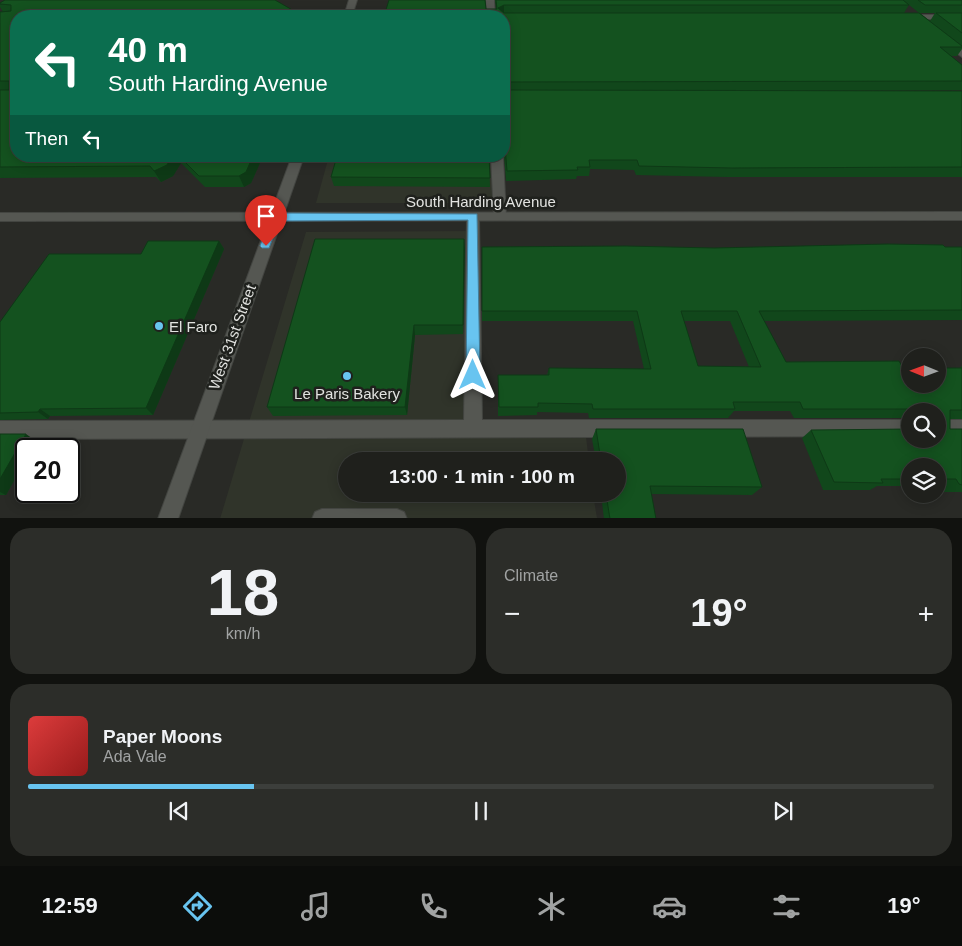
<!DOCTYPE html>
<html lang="en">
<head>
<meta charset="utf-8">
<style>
	:root { --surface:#1f201c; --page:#2c2d29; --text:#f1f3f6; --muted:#a1a3a3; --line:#3c3e3b; --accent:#68c4f0 }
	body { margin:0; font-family:Arial,sans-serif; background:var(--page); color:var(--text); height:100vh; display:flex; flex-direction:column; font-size:19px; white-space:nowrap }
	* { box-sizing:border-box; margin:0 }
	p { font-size:16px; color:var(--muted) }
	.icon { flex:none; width:28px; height:28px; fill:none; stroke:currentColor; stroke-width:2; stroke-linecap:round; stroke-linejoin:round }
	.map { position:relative; height:518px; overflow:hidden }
	.drawer { display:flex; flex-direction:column; gap:10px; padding:10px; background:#11120f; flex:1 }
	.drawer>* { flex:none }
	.top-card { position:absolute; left:10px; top:10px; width:500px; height:152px; border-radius:20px; box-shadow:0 2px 12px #0003,0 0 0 1px var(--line); background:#0b6e4f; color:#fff; overflow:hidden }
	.needle { width:32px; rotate:271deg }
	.buttons { position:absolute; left:901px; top:348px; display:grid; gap:10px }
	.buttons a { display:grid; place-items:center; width:45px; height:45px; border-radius:50%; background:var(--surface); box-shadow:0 2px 12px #0003,0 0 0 1px var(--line); font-size:25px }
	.speed { position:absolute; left:15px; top:438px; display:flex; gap:10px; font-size:25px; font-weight:700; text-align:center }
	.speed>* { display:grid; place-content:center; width:65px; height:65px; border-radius:50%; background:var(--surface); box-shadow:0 2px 12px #0003,0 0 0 1px var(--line); line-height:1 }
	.speed .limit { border:2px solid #111; border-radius:8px; background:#fff; color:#111 }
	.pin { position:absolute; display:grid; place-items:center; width:42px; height:42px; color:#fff; margin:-51px -21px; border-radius:50% 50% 50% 0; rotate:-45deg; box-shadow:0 0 5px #0007 }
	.pin .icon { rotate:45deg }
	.me { position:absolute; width:55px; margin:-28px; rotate:0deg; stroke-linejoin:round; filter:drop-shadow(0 0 4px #0008) }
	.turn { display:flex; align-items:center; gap:18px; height:105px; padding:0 15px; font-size:22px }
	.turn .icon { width:65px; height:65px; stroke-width:2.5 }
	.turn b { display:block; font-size:35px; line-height:42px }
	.then { display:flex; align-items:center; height:48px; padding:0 15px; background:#0003; gap:10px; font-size:19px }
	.big { font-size:38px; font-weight:800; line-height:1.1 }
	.drawer .tile { flex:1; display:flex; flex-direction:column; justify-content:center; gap:8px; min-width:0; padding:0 18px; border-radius:20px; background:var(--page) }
	.drawer .dial { align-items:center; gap:0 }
	.dial b { font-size:65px; line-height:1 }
	.song { display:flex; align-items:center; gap:15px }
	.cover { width:60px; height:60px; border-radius:8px; background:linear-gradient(135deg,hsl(0 70% 55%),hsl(0 70% 35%)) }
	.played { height:5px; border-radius:2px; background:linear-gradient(90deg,var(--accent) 25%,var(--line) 25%) }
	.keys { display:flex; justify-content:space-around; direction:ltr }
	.heat { display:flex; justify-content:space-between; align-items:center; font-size:28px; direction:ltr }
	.drawer .tiles { flex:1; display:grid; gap:10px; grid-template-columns:1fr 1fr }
	.tile:last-child { grid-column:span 2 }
	.trip { position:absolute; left:338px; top:452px; width:288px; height:50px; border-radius:25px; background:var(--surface); box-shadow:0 2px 12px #0003,0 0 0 1px var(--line); font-weight:800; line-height:50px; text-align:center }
	.menu { display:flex; height:80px; justify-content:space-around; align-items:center; background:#0c0d0b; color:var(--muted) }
	.menu .icon { width:35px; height:35px }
	.menu .on { color:var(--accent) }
	.menu b { font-size:22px; color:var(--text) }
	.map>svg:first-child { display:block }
	.built { fill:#30342a }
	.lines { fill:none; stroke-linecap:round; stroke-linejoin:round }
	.service-casing { stroke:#434541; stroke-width:2 }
	.minor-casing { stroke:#434541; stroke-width:2 }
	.secondary-casing { stroke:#434541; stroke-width:2 }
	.service { fill:#555752; fill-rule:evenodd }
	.minor { fill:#555752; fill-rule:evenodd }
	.secondary { fill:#555752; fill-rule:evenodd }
	.wall { fill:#11471b; fill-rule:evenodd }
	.shaded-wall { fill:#0e3916 }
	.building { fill:#14521f; stroke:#0e3916; fill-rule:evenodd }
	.route { fill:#68c4f0; stroke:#447f9c }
	.poi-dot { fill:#68c4f0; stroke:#1f211d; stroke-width:2 }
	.labels { text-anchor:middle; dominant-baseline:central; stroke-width:5; stroke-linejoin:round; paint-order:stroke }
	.street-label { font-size:15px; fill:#e2e3e0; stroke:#1f211d }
	.poi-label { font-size:15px; fill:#e2e3e0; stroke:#1f211d; text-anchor:start }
</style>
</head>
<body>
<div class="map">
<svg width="962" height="519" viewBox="0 0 962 519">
	<rect width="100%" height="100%" fill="#292a26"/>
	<g class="built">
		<polygon points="329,156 497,156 499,203 316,203"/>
		<polygon points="473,231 473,429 585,429 589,461 346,461 346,494 593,494 597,518 220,519 306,232"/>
	</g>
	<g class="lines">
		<defs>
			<g id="service">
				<polygon points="486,0 494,0 495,16 487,16"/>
				<polygon points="491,156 503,156 506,217 505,220 495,220 494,217"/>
				<polygon points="473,213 478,214 479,217 482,420 910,420 910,436 0,439 0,421 464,420 467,217 468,214"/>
				<rect x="938" y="420" width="24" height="16"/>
				<polygon points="322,509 397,509 404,512 407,519 312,519 315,512"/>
			</g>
			<g id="minor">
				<rect x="905" y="15" width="57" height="4"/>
				<polygon points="945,37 962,49 962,57 942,42 941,40"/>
				<polygon points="962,212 962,220 0,221 0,213"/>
			</g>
			<g id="secondary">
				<polygon points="349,0 357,0 352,16 344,16"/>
				<polygon points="292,156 304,156 178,519 158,519"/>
			</g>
		</defs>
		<use href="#service" class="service-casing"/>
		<use href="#minor" class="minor-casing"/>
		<use href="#secondary" class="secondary-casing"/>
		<use href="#service" class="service"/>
		<use href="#minor" class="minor"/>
		<use href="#secondary" class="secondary"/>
	</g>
	<g class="wall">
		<polygon points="275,0 16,156 263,156 251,183 244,187 205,187 181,163 173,176 161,182 156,177 0,178 0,12 3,12 0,7 0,3"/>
		<path d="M495,0H962V49L957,56H951L962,65V90H504L486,9H496ZM903,0L919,13H904L909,5ZM920,13H935L930,21Z"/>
		<polygon points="504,90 962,91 962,177 727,177 636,175 634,170 590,169 589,176 577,176 576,179 506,181 504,155"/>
		<polygon points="489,156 490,187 334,186 331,177"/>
		<polygon points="464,239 463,334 415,335 407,415 273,416 267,407"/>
		<polygon points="219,241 224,249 153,415 50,416 48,419 0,420 0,322 141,254"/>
		<path d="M482,247L714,248L962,247V320L764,321L786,362L903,368H960L962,366V419H950V429H962V492H944L941,486H938V466H910V486H877L870,490H823L802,438L811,430L938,439V411H910V418H794L790,411H734L728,418H589L588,413L537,412V415L498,416V375H547L549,368L644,369L633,321H482ZM684,321H730L749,367L698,366Z"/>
		<polygon points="596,429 762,487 752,495 651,494 656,519 604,519 601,494 616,494 616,461 596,461 592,439"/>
		<polygon points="0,434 36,441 32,449 26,449 26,459 6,495 0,495"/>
	</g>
	<g class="shaded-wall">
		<polygon points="504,5 504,13 498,8"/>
		<polygon points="172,156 177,156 181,163 173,176 161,182 154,171"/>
		<polygon points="253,156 263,156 251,183 244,187 239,176"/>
		<polygon points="464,239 465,249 463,334 463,325"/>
		<polygon points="219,241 224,249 153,415 146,408"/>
		<polygon points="414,325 415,335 407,415 405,407"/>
		<polygon points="40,409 50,416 48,419 38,412"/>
		<polygon points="26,434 36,441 32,449 26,449 26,459 6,495 0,492 0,479"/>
	</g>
	<g class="building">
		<polygon points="5,0 275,0 303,16 16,16 16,156 172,156 167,165 154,171 150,166 0,167 0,90 9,90 9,81 0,81 0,12 11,11 11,5 0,4 0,3"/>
		<polygon points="389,0 485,0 486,9 497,9 496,0 903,0 909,5 504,5 498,8 504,13 919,13 962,46 962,47 940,47 962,65 962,81 504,82 504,16 384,16"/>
		<polygon points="918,0 962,0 962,5 925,5"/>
		<polygon points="936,13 962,13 962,33"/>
		<polygon points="504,90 962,91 962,167 732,168 639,166 637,160 589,160 590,167 577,167 578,170 507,171 505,146 504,146"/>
		<polygon points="179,156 253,156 246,172 239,176 199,176"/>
		<polygon points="337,156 489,156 490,178 331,177"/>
		<polygon points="315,239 464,239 463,325 414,325 405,407 267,407"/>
		<polygon points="148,241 219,241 146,408 40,409 38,412 0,413 0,322 49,254 141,254"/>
		<path d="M888,244L943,245L945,247H962V310L759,311L786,362L899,361L903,368H910V384H938V368H962V410H950V429H962V485L959,484L956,479H938V466H910V479H881L883,483L834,482L811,430L910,429V439H938V411H925L923,409H803L800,402H733L735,409H593L592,404L538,403V407H499L498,375H549V368H553L651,369L637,311H482V247L626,246L714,248ZM681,311H737L761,367L698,366Z"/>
		<polygon points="596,429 743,429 762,487 650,486 656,519 610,519 606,494 616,494 616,461 601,461"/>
		<polygon points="0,434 26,434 0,479"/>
	</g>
	<polygon class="route" points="276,213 477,214 480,375 478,379 473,381 468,379 466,375 468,220 280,221 269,248 262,248 260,246 270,217"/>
	<g class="poi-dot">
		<circle cx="159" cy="326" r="5"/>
		<circle cx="347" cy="376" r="5"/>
	</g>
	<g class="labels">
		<g class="street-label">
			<text x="481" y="201">South Harding Avenue</text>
			<text transform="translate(232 337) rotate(-70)">West 31st Street</text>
		</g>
		<g class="poi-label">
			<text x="169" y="326">El Faro</text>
			<text x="347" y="393" text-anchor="middle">Le Paris Bakery</text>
		</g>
	</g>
</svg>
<div class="buttons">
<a><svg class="needle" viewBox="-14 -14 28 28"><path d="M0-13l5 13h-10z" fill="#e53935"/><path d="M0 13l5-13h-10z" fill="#a1a3a3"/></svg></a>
<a><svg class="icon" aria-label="search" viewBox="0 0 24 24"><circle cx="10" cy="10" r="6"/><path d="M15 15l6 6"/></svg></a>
<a><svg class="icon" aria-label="layers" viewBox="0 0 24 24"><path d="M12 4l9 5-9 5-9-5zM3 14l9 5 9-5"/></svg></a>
</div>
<div class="speed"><div class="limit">20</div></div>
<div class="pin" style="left:266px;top:246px;background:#d93025"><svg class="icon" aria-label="arrive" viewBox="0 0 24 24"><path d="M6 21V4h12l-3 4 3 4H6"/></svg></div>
<svg class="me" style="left:473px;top:375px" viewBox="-20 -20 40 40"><path d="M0-17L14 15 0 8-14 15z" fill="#68c4f0" stroke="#fff" stroke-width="4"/></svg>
<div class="trip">13:00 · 1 min · 100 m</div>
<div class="top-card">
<div class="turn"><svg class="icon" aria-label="left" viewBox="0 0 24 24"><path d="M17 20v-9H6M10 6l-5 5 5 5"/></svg><div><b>40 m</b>South Harding Avenue</div></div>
<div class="then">Then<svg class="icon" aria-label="left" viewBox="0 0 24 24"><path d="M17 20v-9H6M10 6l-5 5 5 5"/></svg></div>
</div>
</div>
<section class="drawer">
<div class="tiles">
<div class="tile dial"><b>18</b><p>km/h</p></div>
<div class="tile"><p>Climate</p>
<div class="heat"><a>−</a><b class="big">19°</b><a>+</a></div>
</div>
<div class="tile">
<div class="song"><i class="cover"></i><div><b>Paper Moons</b><p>Ada Vale</p></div></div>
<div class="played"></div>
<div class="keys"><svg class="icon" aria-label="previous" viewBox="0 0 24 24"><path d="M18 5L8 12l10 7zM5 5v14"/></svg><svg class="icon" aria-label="pause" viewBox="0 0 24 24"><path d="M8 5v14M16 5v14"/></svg><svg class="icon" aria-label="next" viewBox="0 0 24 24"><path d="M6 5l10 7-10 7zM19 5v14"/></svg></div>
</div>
</div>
</section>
<nav class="menu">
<b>12:59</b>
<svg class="icon on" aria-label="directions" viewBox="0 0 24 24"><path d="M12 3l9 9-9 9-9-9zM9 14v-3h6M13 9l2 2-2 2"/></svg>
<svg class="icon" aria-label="music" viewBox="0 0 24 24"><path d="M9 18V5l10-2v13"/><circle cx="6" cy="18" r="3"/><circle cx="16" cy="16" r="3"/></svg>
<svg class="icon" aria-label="phone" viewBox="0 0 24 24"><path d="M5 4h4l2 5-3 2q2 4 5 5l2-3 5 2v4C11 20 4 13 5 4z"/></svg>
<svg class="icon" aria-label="climate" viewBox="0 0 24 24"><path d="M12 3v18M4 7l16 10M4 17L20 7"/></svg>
<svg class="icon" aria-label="car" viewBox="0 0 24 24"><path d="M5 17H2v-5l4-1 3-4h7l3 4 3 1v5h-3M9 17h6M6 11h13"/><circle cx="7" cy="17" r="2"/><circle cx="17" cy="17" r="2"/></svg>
<svg class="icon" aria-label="filters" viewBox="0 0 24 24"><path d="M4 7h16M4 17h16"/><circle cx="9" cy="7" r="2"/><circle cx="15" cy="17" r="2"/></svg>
<b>19°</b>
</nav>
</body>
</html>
